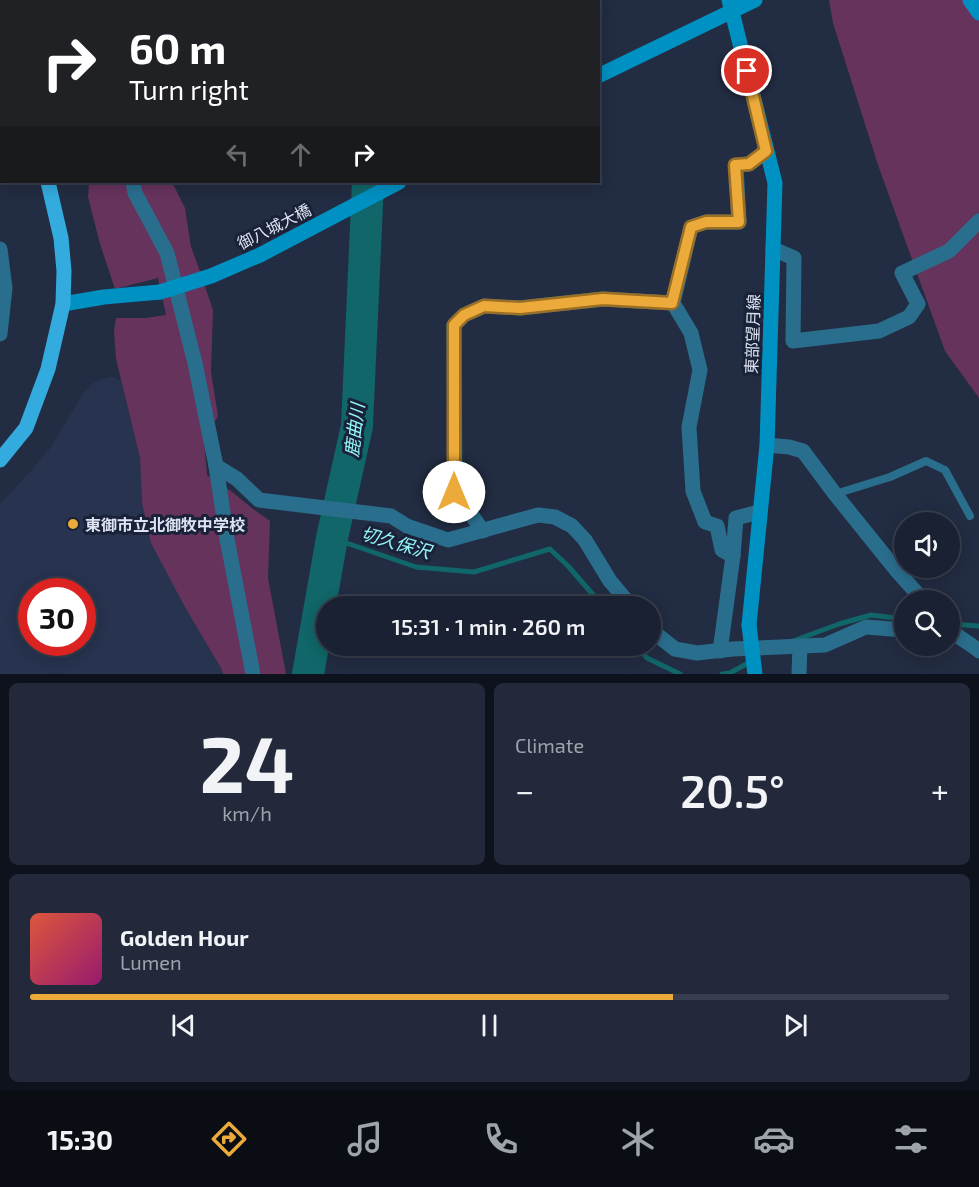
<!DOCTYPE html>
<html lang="en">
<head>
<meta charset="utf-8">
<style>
	:root { --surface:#1a2132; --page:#23293a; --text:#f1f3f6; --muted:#9fa3ac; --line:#383e4d; --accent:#ebaa39 }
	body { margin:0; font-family:"Exo 2","Noto Sans JP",sans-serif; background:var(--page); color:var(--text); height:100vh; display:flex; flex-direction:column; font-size:22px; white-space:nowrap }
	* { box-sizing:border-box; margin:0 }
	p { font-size:20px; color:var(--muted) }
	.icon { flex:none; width:33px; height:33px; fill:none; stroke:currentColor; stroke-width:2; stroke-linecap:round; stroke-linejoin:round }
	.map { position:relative; height:674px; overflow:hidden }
	.details { display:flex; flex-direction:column; gap:9px; padding:9px; background:#0e121c; flex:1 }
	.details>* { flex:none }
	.banner { position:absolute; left:0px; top:0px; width:600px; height:183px; box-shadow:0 3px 15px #0003,0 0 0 2px var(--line); background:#202124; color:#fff; overflow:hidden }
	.fabs { position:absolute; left:894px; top:512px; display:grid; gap:12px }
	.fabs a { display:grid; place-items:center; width:66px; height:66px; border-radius:50%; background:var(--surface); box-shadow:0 3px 15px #0003,0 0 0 2px var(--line); font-size:30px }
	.speed { position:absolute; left:18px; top:578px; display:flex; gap:12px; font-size:30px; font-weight:700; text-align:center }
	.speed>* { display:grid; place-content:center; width:78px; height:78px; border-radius:50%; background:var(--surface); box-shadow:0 3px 15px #0003,0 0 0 2px var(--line); line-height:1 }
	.speed .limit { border:9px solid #d22; background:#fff; color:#111 }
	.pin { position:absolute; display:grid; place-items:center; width:51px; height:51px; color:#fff; margin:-26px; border:3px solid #fff; border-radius:50%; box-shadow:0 2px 6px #0007 }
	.me { position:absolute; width:66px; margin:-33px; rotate:0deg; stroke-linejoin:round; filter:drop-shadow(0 0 4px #0008) }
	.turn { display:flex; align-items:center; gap:21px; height:126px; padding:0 30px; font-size:27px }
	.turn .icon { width:78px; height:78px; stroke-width:2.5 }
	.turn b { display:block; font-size:42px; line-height:51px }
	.lanes { display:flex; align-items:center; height:57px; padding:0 30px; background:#0003; justify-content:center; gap:30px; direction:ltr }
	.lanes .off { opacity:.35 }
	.big { font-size:45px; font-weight:600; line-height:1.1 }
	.details .tile { flex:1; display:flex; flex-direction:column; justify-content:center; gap:9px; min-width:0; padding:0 21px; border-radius:9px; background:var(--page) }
	.details .dial { align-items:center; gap:0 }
	.dial b { font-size:78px; line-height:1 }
	.song { display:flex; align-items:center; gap:18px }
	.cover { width:72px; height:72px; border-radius:9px; background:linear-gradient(135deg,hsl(10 70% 55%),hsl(320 70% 35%)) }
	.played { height:6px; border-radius:3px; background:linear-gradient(90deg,var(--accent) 70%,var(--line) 70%) }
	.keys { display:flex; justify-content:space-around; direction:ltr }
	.heat { display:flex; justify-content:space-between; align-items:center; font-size:33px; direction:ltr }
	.details .tiles { flex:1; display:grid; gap:9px; grid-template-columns:1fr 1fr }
	.tile:last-child { grid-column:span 2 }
	.trip { position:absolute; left:316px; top:596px; width:345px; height:60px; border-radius:30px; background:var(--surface); box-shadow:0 3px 15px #0003,0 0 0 2px var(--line); font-weight:600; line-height:60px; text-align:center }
	.tab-bar { display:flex; height:96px; justify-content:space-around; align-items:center; background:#0a0d14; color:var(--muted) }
	.tab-bar .icon { width:42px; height:42px }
	.tab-bar .on { color:var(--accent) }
	.tab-bar b { font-size:27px; color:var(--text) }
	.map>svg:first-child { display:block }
	.built { fill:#27334f; fill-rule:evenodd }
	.green { fill:#66335d }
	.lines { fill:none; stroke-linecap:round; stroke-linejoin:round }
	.stream { stroke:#106668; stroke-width:5 }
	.river { stroke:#106668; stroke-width:32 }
	.lane { stroke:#2a6e8d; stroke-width:8 }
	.street { stroke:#2a6e8d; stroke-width:15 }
	.secondary { stroke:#0091c3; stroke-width:15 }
	.primary { stroke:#34abde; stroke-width:15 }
	.secondary-bridge { stroke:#0091c3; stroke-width:15 }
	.route-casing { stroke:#996e25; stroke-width:15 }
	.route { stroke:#ebaa39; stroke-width:10 }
	.poi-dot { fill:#ebaa39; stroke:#192238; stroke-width:2 }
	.labels { text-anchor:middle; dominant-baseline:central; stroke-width:6; stroke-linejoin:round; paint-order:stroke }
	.street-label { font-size:16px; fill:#dce3f2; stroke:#192238 }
	.poi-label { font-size:16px; font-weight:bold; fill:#dce3f2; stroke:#192238; text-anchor:start }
	.water-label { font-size:18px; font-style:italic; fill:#94f6f8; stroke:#192238 }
</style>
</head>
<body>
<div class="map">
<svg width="979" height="674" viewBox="0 0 979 674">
	<rect width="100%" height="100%" fill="#222c42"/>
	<path class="built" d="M111,376L121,381L140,458L142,503L186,609L221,668L223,674H0V504L28,474L51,447L84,392L95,382ZM32,591H82V642H32Z"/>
	<g class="green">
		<polygon points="829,0 979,0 979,398 945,351 878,165 833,23"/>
		<polygon points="89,182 172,182 185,208 191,247 197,263 213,310 211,372 218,416 204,440 207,475 231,491 253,509 270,521 268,578 286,674 223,674 221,668 186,609 151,543 142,503 140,458 116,359 114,331 116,318 146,318 166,315 158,278 115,289 100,244 88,197"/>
	</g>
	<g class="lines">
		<g class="stream">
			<polyline points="332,538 416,567 474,572 550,549 568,566 603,606"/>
			<polyline points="951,624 979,626"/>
			<polyline points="793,641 839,624 871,615 904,619"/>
			<polyline points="636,645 647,658 680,674"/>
			<polyline points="722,674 730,673 750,662"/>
		</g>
		<g class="river">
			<polyline points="337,0 337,2"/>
			<polyline points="308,674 332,538 357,426 368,182"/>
		</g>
		<polyline class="lane" points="835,494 890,477 926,461 945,470 970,516"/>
		<g class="street">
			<polyline points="1,0 2,2"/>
			<polyline points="146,2 146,0"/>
			<polyline points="0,94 2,90"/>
			<polyline points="133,182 135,193 167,253 195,363 216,466 227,539 253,674"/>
			<polyline points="0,249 5,288 0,334"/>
			<polyline points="773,249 794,258 793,341 879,331 909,317 918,304 902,273 949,251 979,221"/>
			<polyline points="673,303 691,333 700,370 689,427 693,491 705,522 717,526 722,550 733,556"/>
			<polyline points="767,445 789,447 803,451 835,494 897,571 923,600"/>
			<polyline points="216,466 237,479 259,500 391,516 407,526 448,540 538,515 555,517 572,526 585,540 610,581 631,606"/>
			<polyline points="483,531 455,492 454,325 464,315 484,306 520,308 603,299 673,303 691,227 706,222 739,222 736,165 749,164 766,151"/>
			<polyline points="651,628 656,634 675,649 697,653 733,649 825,645 866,627 904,630"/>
			<path d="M950,629C958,638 970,643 979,651"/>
			<polyline points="720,651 733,556 736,518 759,512"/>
			<polyline points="799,674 800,646"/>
		</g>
		<g class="secondary">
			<polyline points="729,0 775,183 767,445 749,625"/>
			<polyline points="970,0 979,13"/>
			<polyline points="598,76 755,0"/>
			<polyline points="63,304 104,297 160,292"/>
		</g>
		<g class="primary">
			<polyline points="11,2 11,0"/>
			<polyline points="0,460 26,428 48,369 63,304 64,271 61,238 48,182"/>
		</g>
		<g class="secondary-bridge">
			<polyline points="160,292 211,276 260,255 399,182"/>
			<polyline points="749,625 755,674"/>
		</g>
	</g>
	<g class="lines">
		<defs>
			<polyline id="route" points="454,492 454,325 464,315 484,306 520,308 603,299 672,303 691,227 706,222 739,222 735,165 749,164 766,151 747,71"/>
		</defs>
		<use href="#route" class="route-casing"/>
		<use href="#route" class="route"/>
	</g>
	<circle class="poi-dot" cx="73" cy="524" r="6"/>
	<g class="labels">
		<g class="street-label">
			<text transform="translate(274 226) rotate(-27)">御八城大橋</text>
			<text transform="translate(752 334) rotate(-88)">東部望月線</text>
		</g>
		<g class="poi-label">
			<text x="85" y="524">東御市立北御牧中学校</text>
		</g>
		<g class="water-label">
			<text transform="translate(354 430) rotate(-83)">鹿曲川</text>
			<text transform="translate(396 542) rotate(16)">切久保沢</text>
		</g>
	</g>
</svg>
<div class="fabs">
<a><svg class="icon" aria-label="sound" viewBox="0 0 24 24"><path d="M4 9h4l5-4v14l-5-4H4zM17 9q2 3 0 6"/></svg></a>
<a><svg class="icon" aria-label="search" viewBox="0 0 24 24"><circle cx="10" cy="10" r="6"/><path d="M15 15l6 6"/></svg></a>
</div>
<div class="speed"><div class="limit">30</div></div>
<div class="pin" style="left:747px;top:71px;background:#d93025"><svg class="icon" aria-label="arrive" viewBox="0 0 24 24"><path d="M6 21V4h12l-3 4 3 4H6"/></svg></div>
<svg class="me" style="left:454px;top:492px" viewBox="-20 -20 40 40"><circle r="19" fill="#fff"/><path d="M0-13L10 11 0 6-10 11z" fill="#ebaa39"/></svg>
<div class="trip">15:31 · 1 min · 260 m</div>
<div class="banner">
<div class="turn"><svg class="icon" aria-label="right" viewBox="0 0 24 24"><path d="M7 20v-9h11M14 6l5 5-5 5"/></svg><div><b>60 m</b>Turn right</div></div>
<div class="lanes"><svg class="icon off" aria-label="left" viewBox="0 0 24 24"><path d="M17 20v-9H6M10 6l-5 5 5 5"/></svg><svg class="icon off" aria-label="ahead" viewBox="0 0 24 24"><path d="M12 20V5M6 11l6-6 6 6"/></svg><svg class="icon" aria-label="right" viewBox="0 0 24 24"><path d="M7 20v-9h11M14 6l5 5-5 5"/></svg></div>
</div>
</div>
<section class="details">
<div class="tiles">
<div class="tile dial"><b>24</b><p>km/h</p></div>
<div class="tile"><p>Climate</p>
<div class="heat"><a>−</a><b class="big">20.5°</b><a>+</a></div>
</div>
<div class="tile">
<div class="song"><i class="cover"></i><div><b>Golden Hour</b><p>Lumen</p></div></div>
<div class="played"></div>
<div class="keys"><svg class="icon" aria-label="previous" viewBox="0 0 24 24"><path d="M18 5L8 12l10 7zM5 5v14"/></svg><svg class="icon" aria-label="pause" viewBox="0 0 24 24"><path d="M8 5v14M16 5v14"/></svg><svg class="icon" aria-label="next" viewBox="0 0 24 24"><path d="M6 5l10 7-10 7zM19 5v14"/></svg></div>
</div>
</div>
</section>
<nav class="tab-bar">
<b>15:30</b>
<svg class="icon on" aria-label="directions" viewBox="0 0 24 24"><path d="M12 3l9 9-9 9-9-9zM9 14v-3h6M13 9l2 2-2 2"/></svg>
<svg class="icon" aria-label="music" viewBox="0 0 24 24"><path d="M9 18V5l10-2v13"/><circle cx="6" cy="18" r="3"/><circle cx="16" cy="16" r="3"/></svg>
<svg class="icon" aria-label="phone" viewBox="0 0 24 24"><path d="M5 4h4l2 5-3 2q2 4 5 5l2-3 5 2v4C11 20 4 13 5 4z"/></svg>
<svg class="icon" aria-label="climate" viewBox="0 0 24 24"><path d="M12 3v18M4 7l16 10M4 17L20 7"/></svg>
<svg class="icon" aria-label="car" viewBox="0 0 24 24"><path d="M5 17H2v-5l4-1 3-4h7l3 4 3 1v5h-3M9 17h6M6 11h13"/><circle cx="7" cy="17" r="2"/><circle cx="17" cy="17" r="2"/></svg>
<svg class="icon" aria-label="filters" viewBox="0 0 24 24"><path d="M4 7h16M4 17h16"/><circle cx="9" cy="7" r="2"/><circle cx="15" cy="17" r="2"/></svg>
</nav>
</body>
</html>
